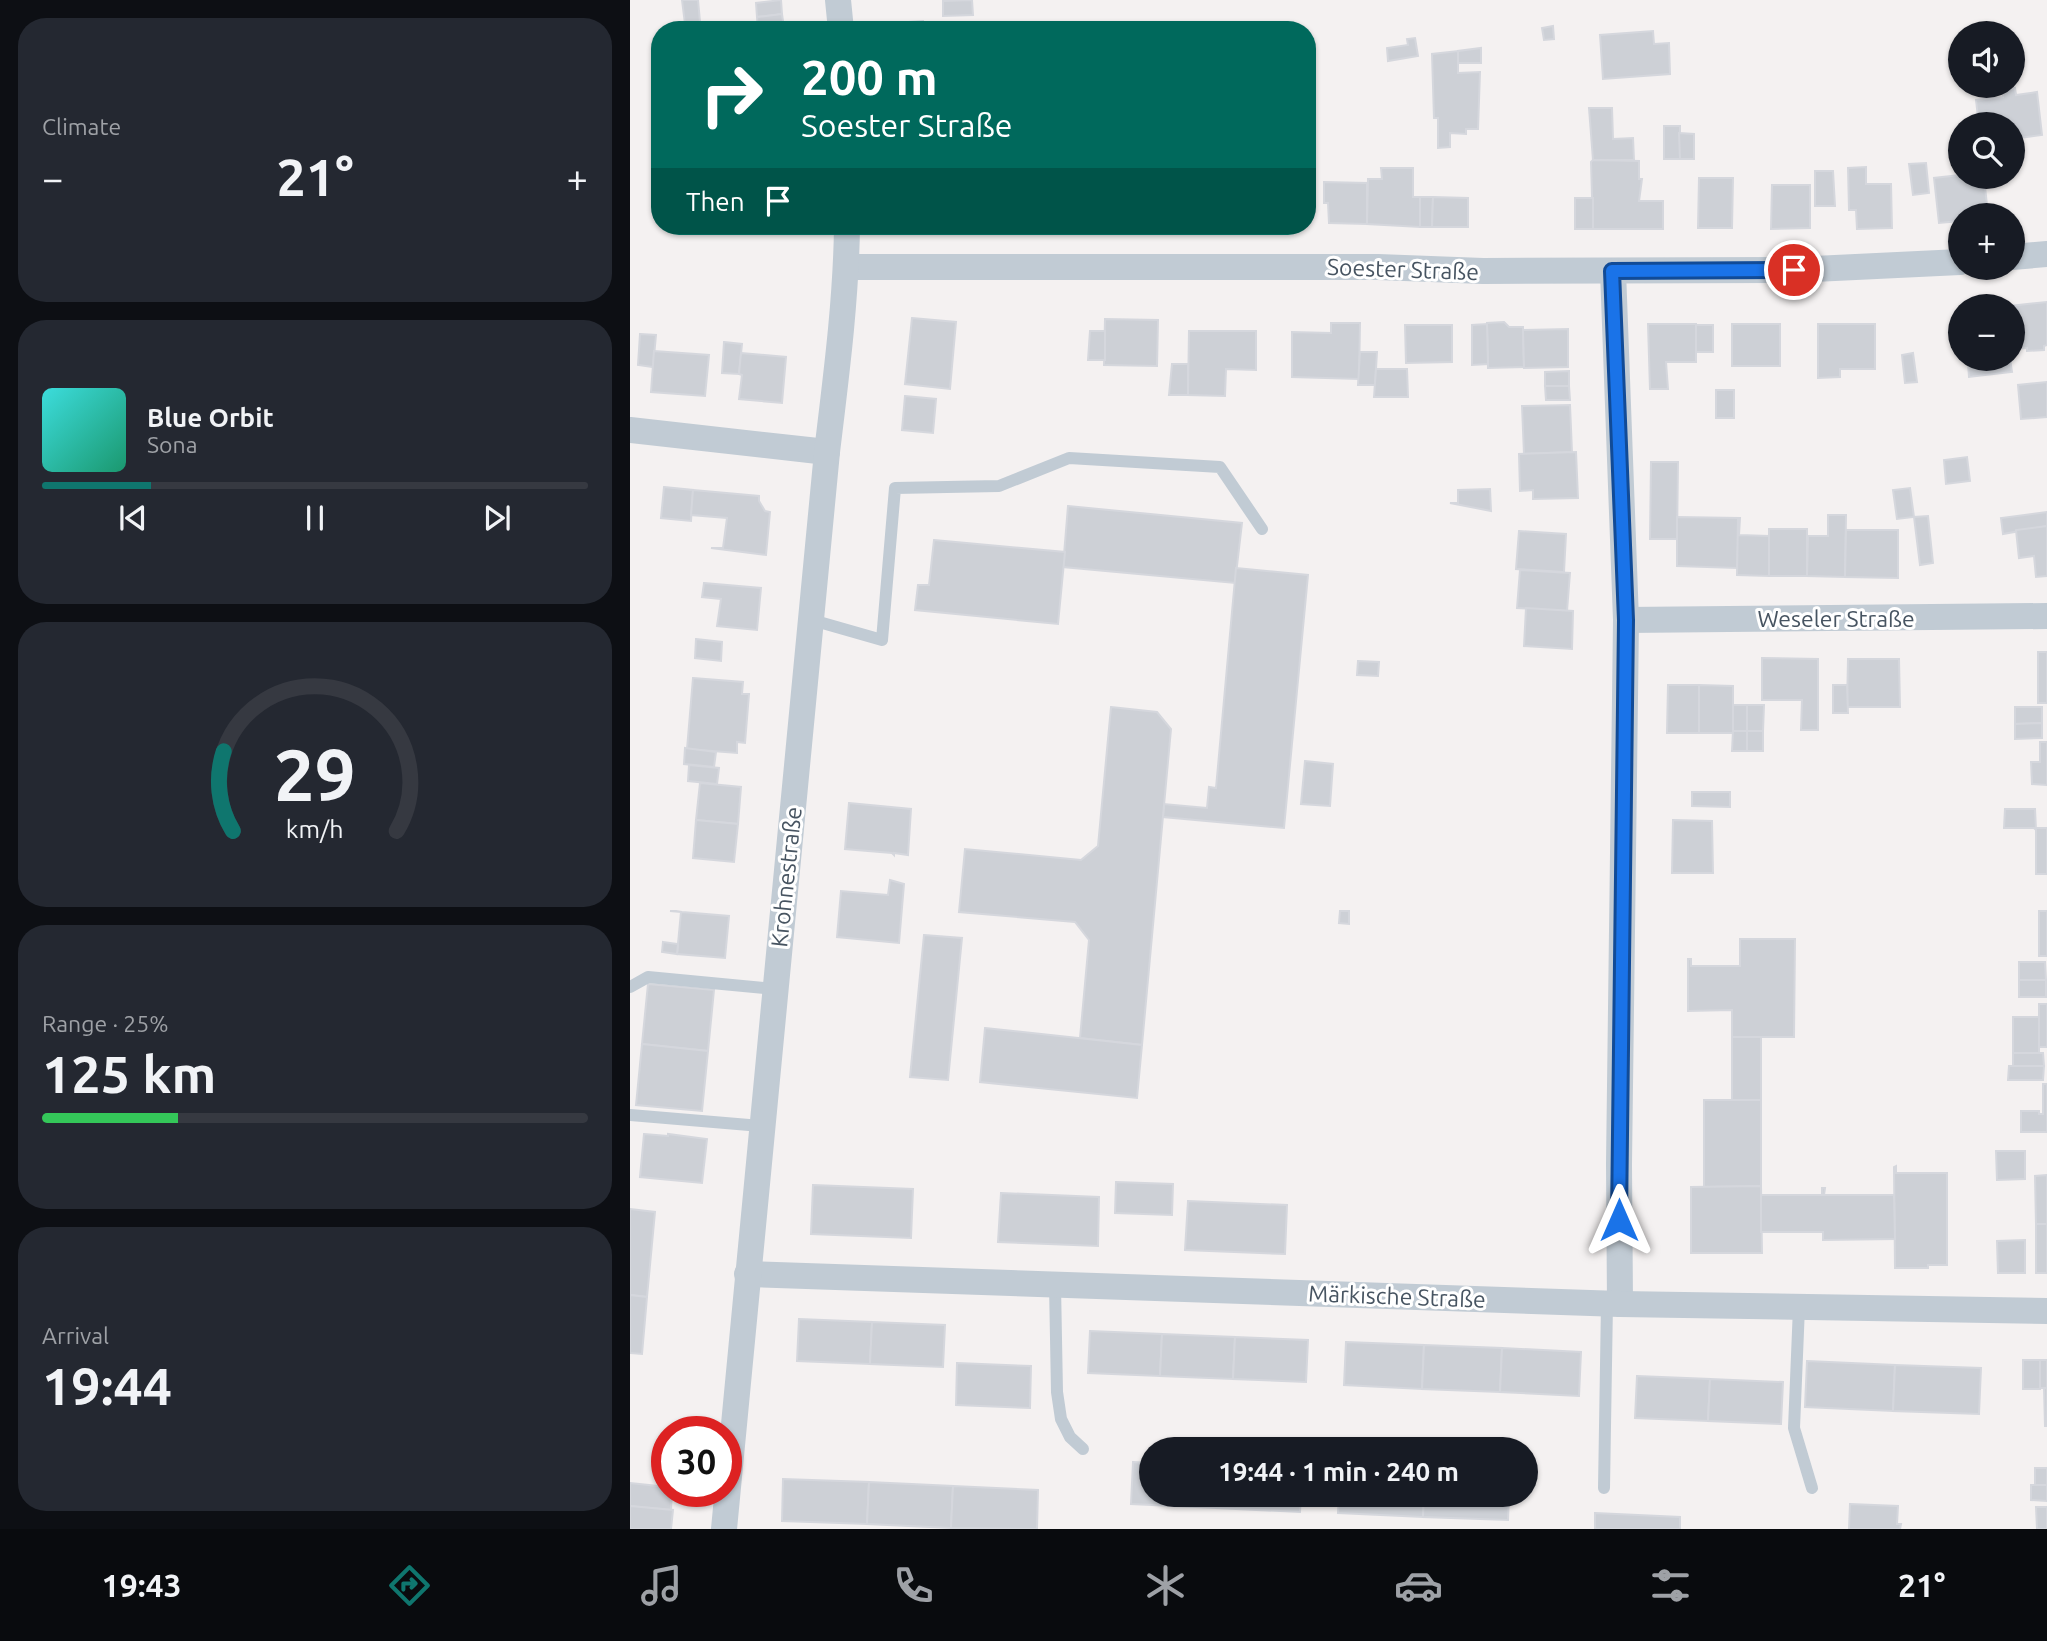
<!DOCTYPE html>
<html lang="en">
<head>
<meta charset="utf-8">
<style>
	:root { --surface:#171b24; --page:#242831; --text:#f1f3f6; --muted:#9ea1a6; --line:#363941; --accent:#0f766e }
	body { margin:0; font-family:Ubuntu,sans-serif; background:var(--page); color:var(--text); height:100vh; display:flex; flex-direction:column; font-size:26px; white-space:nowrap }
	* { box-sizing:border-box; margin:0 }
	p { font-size:23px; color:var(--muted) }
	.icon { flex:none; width:38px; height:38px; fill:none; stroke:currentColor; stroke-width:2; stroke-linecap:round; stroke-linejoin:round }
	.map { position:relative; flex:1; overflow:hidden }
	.sheet { display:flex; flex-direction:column; gap:18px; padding:18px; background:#0d0f14; width:630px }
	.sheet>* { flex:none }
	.guide { position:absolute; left:21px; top:21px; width:665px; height:214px; border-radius:28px; box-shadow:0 2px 5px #0004; background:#00695c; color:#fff; overflow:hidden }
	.buttons { position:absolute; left:1318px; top:21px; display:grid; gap:14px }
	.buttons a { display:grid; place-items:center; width:77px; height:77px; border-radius:50%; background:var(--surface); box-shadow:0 2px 5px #0004; font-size:35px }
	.speed { position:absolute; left:21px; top:1416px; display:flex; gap:14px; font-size:35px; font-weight:700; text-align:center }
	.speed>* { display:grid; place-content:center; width:91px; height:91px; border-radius:50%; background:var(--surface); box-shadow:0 2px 5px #0004; line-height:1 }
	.speed .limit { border:10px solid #d22; background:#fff; color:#111 }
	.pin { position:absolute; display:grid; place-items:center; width:60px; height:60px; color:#fff; margin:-30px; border:4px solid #fff; border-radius:50%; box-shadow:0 2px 7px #0007 }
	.me { position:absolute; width:77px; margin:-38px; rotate:0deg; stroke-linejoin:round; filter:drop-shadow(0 0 5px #0008) }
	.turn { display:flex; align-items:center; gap:24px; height:147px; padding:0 35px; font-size:32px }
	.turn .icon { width:91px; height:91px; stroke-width:2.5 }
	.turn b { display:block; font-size:49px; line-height:60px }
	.then { display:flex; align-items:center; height:66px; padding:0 35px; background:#0003; gap:14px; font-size:26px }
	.big { font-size:52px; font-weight:700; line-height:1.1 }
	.sheet .tile { flex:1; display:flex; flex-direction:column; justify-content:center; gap:10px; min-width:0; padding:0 24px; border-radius:28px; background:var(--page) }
	.sheet .dial { align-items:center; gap:0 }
	.dial svg { height:182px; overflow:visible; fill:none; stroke:var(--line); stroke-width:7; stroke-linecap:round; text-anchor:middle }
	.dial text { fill:var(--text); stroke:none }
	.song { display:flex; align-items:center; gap:21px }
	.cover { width:84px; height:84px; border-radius:10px; background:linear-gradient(135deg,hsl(180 70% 55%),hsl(160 70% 35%)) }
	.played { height:7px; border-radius:4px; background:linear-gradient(90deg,var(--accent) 20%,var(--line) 20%) }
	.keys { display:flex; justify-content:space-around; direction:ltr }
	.heat { display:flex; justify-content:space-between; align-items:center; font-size:38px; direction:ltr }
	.charge { height:10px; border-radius:5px; background:linear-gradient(90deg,#34c759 25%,var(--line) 0) }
	.trip { position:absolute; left:509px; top:1437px; width:399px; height:70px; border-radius:35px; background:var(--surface); box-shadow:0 2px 5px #0004; font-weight:700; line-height:70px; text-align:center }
	.tabs { display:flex; height:112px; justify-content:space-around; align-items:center; background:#090b0e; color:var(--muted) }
	.tabs .icon { width:49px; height:49px }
	.tabs .on { color:var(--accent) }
	.tabs b { font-size:32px; color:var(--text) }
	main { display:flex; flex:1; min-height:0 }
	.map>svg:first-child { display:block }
	.building { fill:#cdd0d6; stroke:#d5d7dd; stroke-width:2 }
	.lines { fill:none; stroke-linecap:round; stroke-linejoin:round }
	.lane { stroke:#c1cbd4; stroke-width:12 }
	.street { stroke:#c1cbd4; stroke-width:26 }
	.route-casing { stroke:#114b97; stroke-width:18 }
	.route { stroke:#1a73e8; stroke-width:12 }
	.labels { text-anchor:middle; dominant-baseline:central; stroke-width:6; stroke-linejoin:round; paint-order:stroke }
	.street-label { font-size:23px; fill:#475461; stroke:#fff }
</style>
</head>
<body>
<main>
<section class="sheet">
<div class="tile"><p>Climate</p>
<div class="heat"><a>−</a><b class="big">21°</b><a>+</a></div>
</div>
<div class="tile">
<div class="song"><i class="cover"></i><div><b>Blue Orbit</b><p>Sona</p></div></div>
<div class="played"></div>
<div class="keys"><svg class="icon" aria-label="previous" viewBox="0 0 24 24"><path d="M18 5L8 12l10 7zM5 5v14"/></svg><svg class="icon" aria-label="pause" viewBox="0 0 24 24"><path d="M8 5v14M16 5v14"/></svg><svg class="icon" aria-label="next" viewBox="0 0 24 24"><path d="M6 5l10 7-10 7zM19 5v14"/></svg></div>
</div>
<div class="tile dial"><svg viewBox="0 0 100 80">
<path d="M14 69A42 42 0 1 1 86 69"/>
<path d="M14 69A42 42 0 0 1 10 34" stroke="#0f766e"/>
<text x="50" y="56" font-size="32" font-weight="700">29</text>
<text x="50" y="72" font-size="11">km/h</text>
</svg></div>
<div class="tile"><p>Range · 25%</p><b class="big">125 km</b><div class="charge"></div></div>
<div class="tile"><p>Arrival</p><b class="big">19:44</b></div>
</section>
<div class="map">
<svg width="1417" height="1529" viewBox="0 0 1417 1529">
	<rect width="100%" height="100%" fill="#f4f1f1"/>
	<g class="building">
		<polygon points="52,0 68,0 70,22 55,24"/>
		<polygon points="151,0 152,14 127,17 126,3"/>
		<polygon points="342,0 343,15 313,16 313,1"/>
		<polygon points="152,14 154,28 128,30 127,17"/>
		<polygon points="293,21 293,24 311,23 312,30 265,30 264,23"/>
		<polygon points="923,26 924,39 914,40 912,28"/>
		<polygon points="1023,31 1024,44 1039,43 1040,74 973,79 970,35"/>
		<polygon points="785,38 788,56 758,61 757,48 778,45 777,39"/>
		<polygon points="851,48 851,63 828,63 828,51"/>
		<polygon points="828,51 828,73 850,72 848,129 836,129 836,134 820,133 820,147 808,148 808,118 804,118 802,54"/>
		<polygon points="1385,88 1386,95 1407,92 1412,135 1382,139 1382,124 1356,124 1355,116 1348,117 1346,100 1373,97 1372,90"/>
		<polygon points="959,108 982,108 983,139 1003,138 1004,160 963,160"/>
		<rect x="1034" y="126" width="16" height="33"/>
		<polygon points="1049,133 1064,134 1064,159 1050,159"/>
		<polygon points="963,160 1009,161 1009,179 1012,179 1009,201 1033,201 1033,229 963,229 961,162"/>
		<polygon points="1296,163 1299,193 1283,195 1279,164"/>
		<polygon points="1236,167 1236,184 1261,184 1262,228 1227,229 1226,210 1219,210 1218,168"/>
		<polygon points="751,168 783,168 783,197 790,197 790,227 737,224 738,179 752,179"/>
		<polygon points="1185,171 1203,171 1205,206 1185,206"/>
		<polygon points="1330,175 1354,177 1358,215 1330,215 1330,221 1309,223 1304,178"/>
		<polygon points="1069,178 1103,178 1102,228 1068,228"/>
		<polygon points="694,182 737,183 737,224 699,223 698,203 694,203"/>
		<polygon points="1142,185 1180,185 1180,228 1141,229"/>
		<polygon points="790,197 803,197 802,227 790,227"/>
		<polygon points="803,197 838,198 838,227 802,227"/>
		<rect x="945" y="198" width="18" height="31"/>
		<polygon points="117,226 143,226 143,229 117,230"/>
		<polygon points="1417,302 1417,345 1414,346 1414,350 1397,351 1397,348 1384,349 1382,306 1379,306"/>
		<polygon points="282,318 326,322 320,389 275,384"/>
		<polygon points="475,319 528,320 527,366 474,365"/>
		<polygon points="874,322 879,327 893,327 894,367 858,368 857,323"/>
		<polygon points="701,323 730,323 729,379 662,377 662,332 701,333"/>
		<polygon points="857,324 858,364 842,365 842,325"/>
		<polygon points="1018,324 1066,324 1066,362 1036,362 1038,389 1020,389"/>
		<rect x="1102" y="324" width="48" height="42"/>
		<polygon points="1188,324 1245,324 1245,369 1210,369 1210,377 1188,378"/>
		<polygon points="775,325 822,325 822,362 776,363"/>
		<rect x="1066" y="325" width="17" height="27"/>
		<polygon points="938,329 938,367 894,368 893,330"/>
		<polygon points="460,331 475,331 475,360 458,360"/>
		<polygon points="559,331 626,331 626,370 596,369 595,396 558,395"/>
		<polygon points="10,334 26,335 23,367 8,365"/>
		<polygon points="94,342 112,344 109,374 92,373"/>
		<polygon points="24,351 79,355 75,396 21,392"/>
		<polygon points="730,352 747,352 745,385 728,385"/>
		<polygon points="111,353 156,357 152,403 109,399 112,375 109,374"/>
		<polygon points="1283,353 1287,382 1275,383 1272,355"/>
		<polygon points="1380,359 1382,372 1339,377 1338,364"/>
		<polygon points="542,364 558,364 558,395 539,395"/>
		<polygon points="746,369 777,369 778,397 744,397"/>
		<polygon points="939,371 939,386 915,386 915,372"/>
		<polygon points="1417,382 1417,417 1391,419 1388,385"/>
		<polygon points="915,386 939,386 940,400 916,400"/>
		<rect x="1086" y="390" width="18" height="28"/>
		<polygon points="275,396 306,399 303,433 272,430"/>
		<polygon points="940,405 942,452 894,454 892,406"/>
		<polygon points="946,452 948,498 903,499 903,490 890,491 889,454"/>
		<polygon points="1337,457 1340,481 1316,484 1314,460"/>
		<polygon points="1021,462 1048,462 1047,539 1020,539"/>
		<polygon points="34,487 63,490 61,521 31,518"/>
		<polygon points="1280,488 1284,517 1267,519 1263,490"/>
		<polygon points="860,489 861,511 820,503 828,503 828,490"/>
		<polygon points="63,490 129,496 129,501 135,511 140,512 136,555 81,548 93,548 97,518 61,515"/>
		<polygon points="438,506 612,523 605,583 433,567"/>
		<polygon points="1417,512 1417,526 1373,534 1371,518"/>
		<polygon points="1198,515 1216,515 1215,577 1177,576 1178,536 1198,536"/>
		<polygon points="1298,516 1303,563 1290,565 1284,517"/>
		<polygon points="1047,517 1109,518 1107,568 1047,566"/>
		<polygon points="1108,518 1110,518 1109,535 1139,536 1139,529 1139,576 1107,575"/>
		<polygon points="1417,526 1417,576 1406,577 1404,556 1389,558 1386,530"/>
		<rect x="1139" y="529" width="38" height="47"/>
		<polygon points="1216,530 1268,530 1268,578 1215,577"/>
		<polygon points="889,531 936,534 934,572 886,569"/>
		<polygon points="304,540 435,552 428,624 285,610 288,585 299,585"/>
		<polygon points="606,568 678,575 654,828 533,817 534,804 577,808 579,787 586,788"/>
		<polygon points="890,570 940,573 937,611 887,608"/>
		<polygon points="74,583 131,588 127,630 87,626 91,599 72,597"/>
		<polygon points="896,608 943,611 942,649 894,646"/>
		<polygon points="66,639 92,642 91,661 65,658"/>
		<rect x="1408" y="652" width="9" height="51"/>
		<polygon points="1132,658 1188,659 1188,730 1171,730 1172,700 1132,700"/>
		<polygon points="1218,659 1269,659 1270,707 1217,707"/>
		<polygon points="728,661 749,662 748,676 727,675"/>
		<polygon points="63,678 113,682 112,694 119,694 115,743 107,742 107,753 57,749"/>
		<polygon points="1038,685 1069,685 1069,733 1037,733"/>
		<polygon points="1069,685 1103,686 1103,733 1069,733"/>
		<polygon points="1203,685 1217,685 1218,713 1203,713"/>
		<rect x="1103" y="705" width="14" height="26"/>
		<polygon points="1117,705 1134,705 1133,731 1117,731"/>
		<polygon points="481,707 527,712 541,729 512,1045 450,1038 459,940 445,922 329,912 335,849 451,860 468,846"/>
		<polygon points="1385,707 1412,707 1412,723 1385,724"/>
		<polygon points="1412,723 1412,738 1385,739 1385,724"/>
		<polygon points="1103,731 1117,731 1117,751 1102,751"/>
		<rect x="1117" y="731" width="16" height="20"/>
		<polygon points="1410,742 1417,742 1417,785 1402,784 1401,762 1410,762"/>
		<polygon points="55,748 86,752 84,767 54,764"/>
		<polygon points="675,761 703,764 700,806 671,804"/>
		<polygon points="59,765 89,768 87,784 58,781"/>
		<polygon points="70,783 111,787 108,824 66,820"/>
		<polygon points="1062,792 1100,792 1100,807 1062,806"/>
		<polygon points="219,803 281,809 278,855 264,853 264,855 262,853 215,849"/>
		<polygon points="1375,809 1405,809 1406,830 1404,828 1374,828"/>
		<polygon points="66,820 108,824 104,862 63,858"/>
		<polygon points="1043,820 1082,821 1083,873 1042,873"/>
		<rect x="1406" y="828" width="11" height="46"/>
		<polygon points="260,880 274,884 269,943 207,937 211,891 258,895"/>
		<polygon points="40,911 99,916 95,958 47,954 51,912"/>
		<polygon points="710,911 719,911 719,924 709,923"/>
		<rect x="1409" y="911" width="8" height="45"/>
		<polygon points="294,935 332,938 318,1080 280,1077"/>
		<polygon points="1110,939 1165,939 1164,1037 1102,1037 1102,1010 1058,1011 1058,959 1061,959 1061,966 1110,966"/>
		<polygon points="33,942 48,944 47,954 32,952"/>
		<polygon points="1389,962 1415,962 1416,980 1389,980"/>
		<rect x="1389" y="980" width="27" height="17"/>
		<polygon points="18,984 84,990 78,1051 12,1044"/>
		<rect x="1409" y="1004" width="8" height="43"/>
		<polygon points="1383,1017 1409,1017 1409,1054 1383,1053"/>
		<polygon points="355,1028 512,1045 507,1098 350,1082"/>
		<rect x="1102" y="1037" width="29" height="63"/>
		<polygon points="12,1044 78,1051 72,1111 6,1105"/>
		<polygon points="1383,1053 1413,1053 1414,1066 1383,1066"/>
		<polygon points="1379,1066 1414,1066 1413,1080 1378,1080"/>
		<polygon points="1413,1084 1417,1084 1417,1132 1391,1132 1391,1111 1409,1111 1409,1114 1413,1114"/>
		<polygon points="1074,1100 1131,1100 1131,1186 1074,1187"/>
		<polygon points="14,1134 38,1136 38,1134 77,1139 72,1183 10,1177"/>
		<polygon points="1366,1151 1395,1151 1395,1179 1367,1180"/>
		<polygon points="1266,1166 1266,1173 1317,1173 1317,1265 1298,1265 1298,1268 1265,1268 1264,1167"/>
		<polygon points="1417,1175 1417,1224 1406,1224 1405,1176"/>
		<polygon points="486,1182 543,1184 542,1215 485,1213"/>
		<polygon points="183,1185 283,1189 281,1238 181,1234"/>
		<polygon points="1131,1186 1132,1253 1061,1253 1061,1187"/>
		<polygon points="1192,1188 1195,1188 1194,1195 1264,1195 1265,1239 1193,1240 1193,1232 1131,1232 1131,1195 1192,1195"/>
		<polygon points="371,1193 469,1197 468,1246 368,1242"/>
		<polygon points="558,1201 657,1205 655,1254 555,1250"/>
		<polygon points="0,1209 25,1212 17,1297 0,1295"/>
		<rect x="1406" y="1224" width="11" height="49"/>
		<polygon points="1395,1240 1395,1273 1368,1273 1367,1241"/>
		<polygon points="0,1295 17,1297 12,1354 0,1353"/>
		<polygon points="169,1319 242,1322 240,1364 167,1361"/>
		<polygon points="242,1322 315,1325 313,1367 240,1364"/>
		<polygon points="460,1331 532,1334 530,1376 458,1373"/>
		<polygon points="532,1334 605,1337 603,1379 530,1376"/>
		<polygon points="605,1337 678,1340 676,1382 603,1379"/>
		<polygon points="716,1342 794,1345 792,1389 714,1385"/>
		<polygon points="794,1345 872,1348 870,1392 792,1389"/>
		<polygon points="872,1348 951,1352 949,1396 870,1392"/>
		<rect x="1393" y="1360" width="17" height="29"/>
		<rect x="1410" y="1360" width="7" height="28"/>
		<polygon points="1177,1361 1265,1365 1263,1411 1175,1407"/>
		<polygon points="327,1363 401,1366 400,1408 326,1405"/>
		<polygon points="1265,1365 1351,1368 1349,1414 1263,1411"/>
		<polygon points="1007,1376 1080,1379 1078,1421 1005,1418"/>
		<polygon points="1080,1379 1153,1382 1151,1424 1078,1421"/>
		<polygon points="1414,1388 1417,1388 1417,1426 1415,1426"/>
		<polygon points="503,1462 522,1463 522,1494 586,1494 586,1508 501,1504"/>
		<rect x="1405" y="1468" width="12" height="17"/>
		<polygon points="153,1479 239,1482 237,1524 152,1521"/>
		<polygon points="239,1482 323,1486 321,1528 237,1524"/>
		<polygon points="0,1483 37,1487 37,1491 42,1491 41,1510 0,1506"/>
		<polygon points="1401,1485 1417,1485 1417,1501 1401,1500"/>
		<polygon points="323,1486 408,1490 407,1529 321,1528"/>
		<polygon points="586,1494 671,1494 670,1512 586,1508"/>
		<polygon points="709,1494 794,1494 793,1517 708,1513"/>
		<polygon points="794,1494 879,1494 878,1520 793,1517"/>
		<polygon points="1220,1504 1268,1506 1267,1524 1271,1524 1270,1529 1219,1529"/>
		<polygon points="0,1506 43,1510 41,1529 0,1529"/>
		<polygon points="1406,1507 1417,1507 1417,1529 1407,1529"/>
		<polygon points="965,1513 1050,1517 1050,1529 965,1529"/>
	</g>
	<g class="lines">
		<g class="lane">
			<polyline points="182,620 252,640 265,488 369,486 439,458 590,467 632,529"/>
			<polyline points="0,987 18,977 145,989"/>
			<polyline points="0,1115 131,1126"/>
			<polyline points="425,1285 427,1392 431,1419 440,1437 453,1449"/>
			<polyline points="1169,1307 1164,1428 1182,1488"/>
			<polyline points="974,1488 977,1303"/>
		</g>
		<g class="street">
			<polyline points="208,0 211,30"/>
			<polyline points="1382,257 1417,254"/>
			<polyline points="216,267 748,267 853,271 1163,270 1330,262"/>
			<polyline points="983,271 996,620 989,1164 990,1304"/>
			<polyline points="0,430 197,452"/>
			<polyline points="996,620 1417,616"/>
			<polyline points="117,1274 990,1304 1417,1311"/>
			<path d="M94,1529L197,452C206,377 216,302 217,226"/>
		</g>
	</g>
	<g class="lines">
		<defs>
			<polyline id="route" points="989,1220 996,620 982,271 1164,270"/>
		</defs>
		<use href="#route" class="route-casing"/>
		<use href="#route" class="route"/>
	</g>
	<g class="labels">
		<g class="street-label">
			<text transform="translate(773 269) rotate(2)">Soester Straße</text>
			<text x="1206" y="618">Weseler Straße</text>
			<text transform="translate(156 877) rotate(-84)">Krohnestraße</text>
			<text transform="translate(767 1296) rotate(2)">Märkische Straße</text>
		</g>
	</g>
</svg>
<div class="buttons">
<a><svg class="icon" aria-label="sound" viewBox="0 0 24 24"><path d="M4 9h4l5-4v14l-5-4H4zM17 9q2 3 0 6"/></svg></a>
<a><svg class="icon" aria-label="search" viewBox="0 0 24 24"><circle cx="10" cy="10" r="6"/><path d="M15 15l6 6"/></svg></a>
<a>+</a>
<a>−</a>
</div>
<div class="speed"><div class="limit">30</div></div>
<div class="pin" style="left:1164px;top:270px;background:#d93025"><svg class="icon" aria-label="arrive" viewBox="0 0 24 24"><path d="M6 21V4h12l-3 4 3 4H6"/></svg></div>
<svg class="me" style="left:989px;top:1220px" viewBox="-20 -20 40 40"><path d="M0-17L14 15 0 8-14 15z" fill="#1a73e8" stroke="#fff" stroke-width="4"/></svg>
<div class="trip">19:44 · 1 min · 240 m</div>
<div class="guide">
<div class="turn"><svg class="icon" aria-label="right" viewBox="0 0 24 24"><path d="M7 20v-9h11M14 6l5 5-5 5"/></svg><div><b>200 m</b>Soester Straße</div></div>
<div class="then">Then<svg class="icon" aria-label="arrive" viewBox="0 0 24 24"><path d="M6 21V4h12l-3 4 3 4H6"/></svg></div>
</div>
</div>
</main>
<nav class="tabs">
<b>19:43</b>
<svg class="icon on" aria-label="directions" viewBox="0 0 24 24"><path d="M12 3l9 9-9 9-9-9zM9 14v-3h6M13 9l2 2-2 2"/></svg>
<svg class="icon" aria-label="music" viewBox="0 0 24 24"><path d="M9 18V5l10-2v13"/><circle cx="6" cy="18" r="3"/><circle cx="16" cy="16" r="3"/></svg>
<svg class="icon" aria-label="phone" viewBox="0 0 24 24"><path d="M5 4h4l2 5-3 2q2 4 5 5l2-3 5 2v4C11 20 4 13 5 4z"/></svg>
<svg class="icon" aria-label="climate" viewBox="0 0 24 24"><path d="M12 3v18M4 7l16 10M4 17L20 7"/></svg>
<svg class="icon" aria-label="car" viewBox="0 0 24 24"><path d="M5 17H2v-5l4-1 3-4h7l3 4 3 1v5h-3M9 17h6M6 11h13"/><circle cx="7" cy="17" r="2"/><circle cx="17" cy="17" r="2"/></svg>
<svg class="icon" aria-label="filters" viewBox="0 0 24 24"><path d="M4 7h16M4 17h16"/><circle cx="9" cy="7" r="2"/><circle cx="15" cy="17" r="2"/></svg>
<b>21°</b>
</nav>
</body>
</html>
